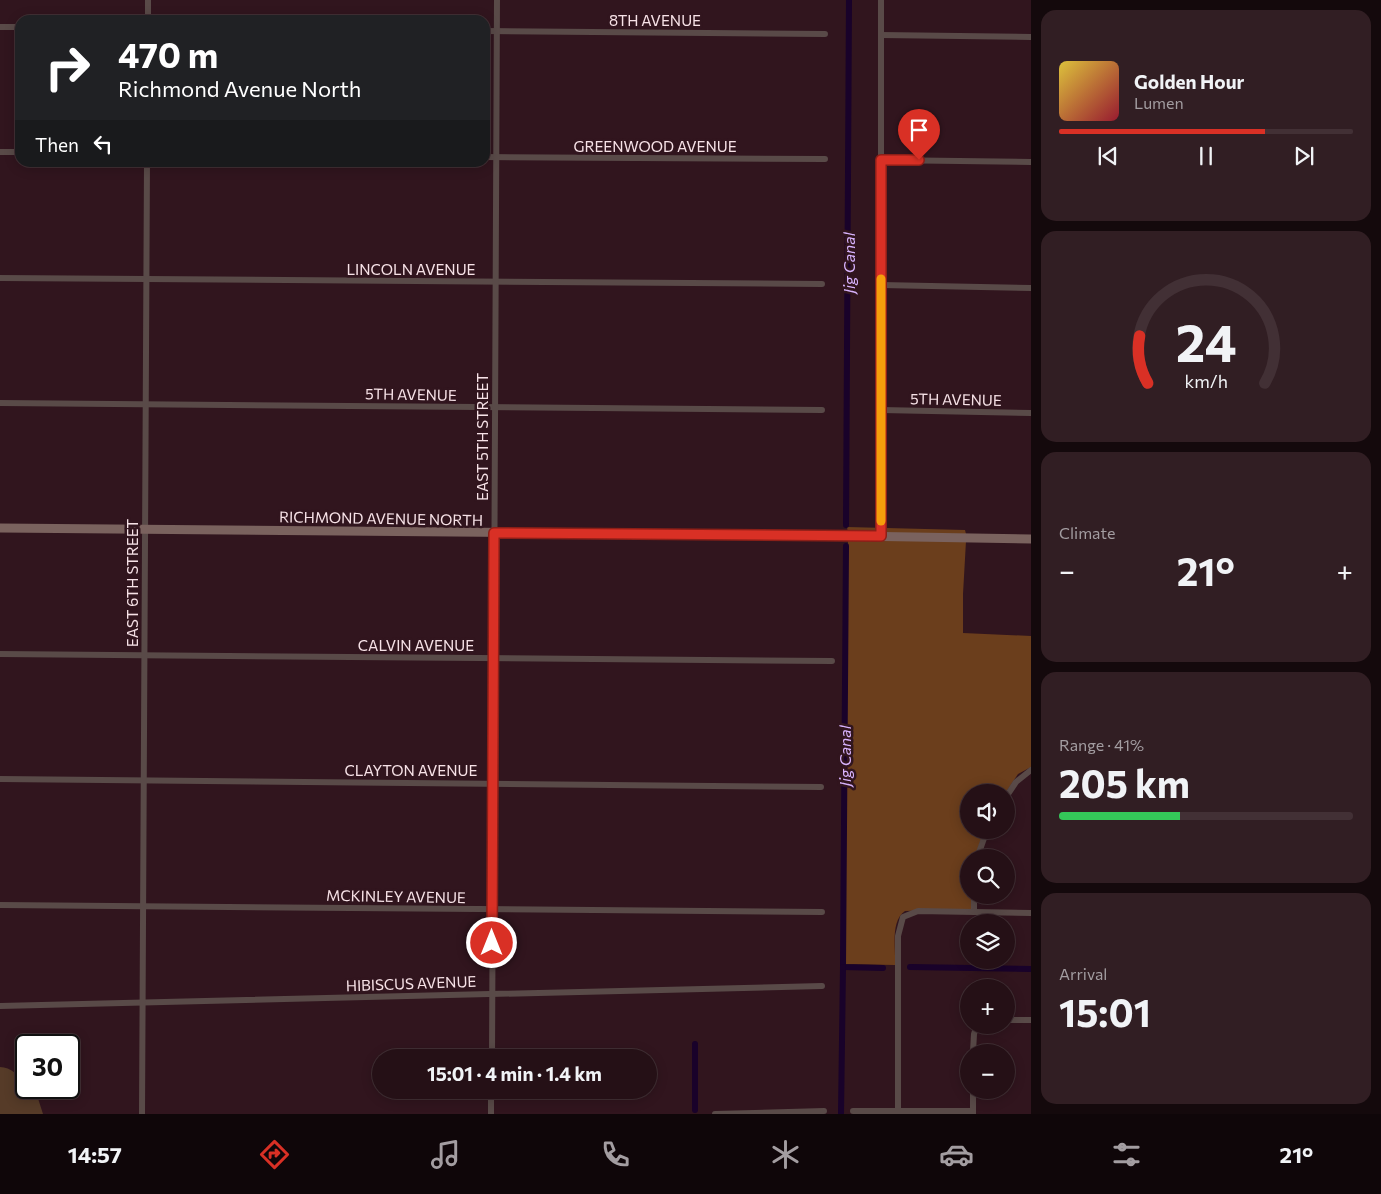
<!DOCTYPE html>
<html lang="en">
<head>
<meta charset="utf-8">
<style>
	:root { --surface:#251016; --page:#311e23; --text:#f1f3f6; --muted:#a39da1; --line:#423035; --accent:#d93025 }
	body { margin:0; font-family:Commissioner,sans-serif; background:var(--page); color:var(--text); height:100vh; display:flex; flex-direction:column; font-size:19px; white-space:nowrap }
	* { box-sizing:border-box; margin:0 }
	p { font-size:16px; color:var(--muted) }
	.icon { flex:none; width:28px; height:28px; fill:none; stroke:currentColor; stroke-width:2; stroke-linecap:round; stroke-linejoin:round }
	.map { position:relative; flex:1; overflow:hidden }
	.panel { display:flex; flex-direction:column; gap:10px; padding:10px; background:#14090c; width:350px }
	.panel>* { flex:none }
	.top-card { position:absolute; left:15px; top:15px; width:475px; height:152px; border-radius:15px; box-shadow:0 2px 12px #0003,0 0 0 1px var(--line); background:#202124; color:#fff; overflow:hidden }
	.tools { position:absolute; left:960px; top:784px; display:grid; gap:10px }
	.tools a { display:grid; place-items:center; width:55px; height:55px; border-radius:50%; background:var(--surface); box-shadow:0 2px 12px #0003,0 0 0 1px var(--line); font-size:25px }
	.speed { position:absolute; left:15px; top:1034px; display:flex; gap:10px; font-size:25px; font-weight:700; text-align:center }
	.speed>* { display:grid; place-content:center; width:65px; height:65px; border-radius:50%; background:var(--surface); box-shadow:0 2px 12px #0003,0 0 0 1px var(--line); line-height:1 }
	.speed .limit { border:2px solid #111; border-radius:8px; background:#fff; color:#111 }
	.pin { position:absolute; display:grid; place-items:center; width:42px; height:42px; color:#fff; margin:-51px -21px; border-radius:50% 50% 50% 0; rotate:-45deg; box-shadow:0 0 5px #0007 }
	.pin .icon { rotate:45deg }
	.me { position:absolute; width:55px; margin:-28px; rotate:0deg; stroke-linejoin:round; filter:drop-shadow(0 0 4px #0008) }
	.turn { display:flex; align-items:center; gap:18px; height:105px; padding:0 20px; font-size:22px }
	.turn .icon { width:65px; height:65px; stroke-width:2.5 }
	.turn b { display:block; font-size:35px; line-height:42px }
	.then { display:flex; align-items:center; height:48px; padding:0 20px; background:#0003; gap:10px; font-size:19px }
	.big { font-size:38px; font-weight:700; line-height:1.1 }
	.panel .tile { flex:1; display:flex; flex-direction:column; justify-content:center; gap:8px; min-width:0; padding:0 18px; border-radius:15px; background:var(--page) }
	.panel .dial { align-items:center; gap:0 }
	.dial svg { height:130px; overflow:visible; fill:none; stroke:var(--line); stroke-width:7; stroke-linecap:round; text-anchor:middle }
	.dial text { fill:var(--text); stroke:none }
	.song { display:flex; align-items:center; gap:15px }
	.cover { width:60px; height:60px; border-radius:8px; background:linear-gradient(135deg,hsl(50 70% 55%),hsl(350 70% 35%)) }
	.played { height:5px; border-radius:2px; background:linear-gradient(90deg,var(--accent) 70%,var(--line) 70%) }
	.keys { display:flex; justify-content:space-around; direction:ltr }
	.heat { display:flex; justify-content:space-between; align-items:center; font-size:28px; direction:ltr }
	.charge { height:8px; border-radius:4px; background:linear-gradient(90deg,#34c759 41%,var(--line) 0) }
	.trip { position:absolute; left:372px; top:1049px; width:285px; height:50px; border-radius:25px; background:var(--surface); box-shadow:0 2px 12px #0003,0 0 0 1px var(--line); font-weight:700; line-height:50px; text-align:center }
	.dock { display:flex; height:80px; justify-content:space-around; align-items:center; background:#0f0609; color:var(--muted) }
	.dock .icon { width:35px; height:35px }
	.dock .selected { color:var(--accent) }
	.dock b { font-size:22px; color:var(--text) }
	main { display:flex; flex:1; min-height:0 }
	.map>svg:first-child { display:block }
	.green { fill:#563b28 }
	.forest { fill:#6b3e1c }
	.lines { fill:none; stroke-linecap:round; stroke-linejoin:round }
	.canal { stroke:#19022a; stroke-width:6 }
	.street { stroke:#594a48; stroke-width:6 }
	.secondary { stroke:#7a625e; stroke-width:9 }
	.route-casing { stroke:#8d1f18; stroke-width:12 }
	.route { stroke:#d93025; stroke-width:9 }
	.slow { stroke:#f59e0b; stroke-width:9 }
	.labels { text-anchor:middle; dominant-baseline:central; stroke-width:5; stroke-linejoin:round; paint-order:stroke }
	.street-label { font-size:15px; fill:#f7e2e7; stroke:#31151e }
	.water-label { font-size:16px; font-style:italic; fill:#d7b2fc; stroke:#31151e }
</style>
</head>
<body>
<main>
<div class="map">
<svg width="1031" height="1114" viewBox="0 0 1031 1114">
	<rect width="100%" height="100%" fill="#31151e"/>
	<path class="green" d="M0,1067C11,1067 19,1076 26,1083V1088L35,1089L43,1114H0Z"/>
	<g class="forest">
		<polygon points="847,527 965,530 966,534 848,533"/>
		<path d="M848,539L966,541L963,594V633L1031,636V767L1018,774L1006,792H969V830H984L975,857L969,858V895H971V909L905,911C890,921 896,949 895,965L841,964Z"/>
	</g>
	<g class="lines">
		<g class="canal">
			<polyline points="846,525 849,0"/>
			<polyline points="846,546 843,967 883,968"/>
			<polyline points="910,967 1031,969"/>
			<polyline points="695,1110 695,1044"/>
			<polyline points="841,1114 843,967"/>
		</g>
		<g class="street">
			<polyline points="148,20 148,0"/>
			<polyline points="0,27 20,27"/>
			<polyline points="485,31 825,34"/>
			<polyline points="881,35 1031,37"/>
			<polyline points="0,152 20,152"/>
			<polyline points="485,157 825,159"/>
			<polyline points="881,160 1031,162"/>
			<polyline points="0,278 822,284"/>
			<polyline points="881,285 1031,288"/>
			<polyline points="0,403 822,410"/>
			<polyline points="881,410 1031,413"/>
			<polyline points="881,536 881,0"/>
			<polyline points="0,654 832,661"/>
			<polyline points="0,779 821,787"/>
			<polyline points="1006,797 1016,782 1031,770"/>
			<polyline points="977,858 987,830"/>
			<polyline points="974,895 974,912"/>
			<polyline points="0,905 822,912"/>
			<polyline points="0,1006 822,986"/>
			<polyline points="1006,1020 1031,1020"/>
			<polyline points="973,1052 974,1034 977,1025"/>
			<polyline points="492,1058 497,0"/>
			<polyline points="853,1111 973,1111"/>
			<polyline points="142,1114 147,162"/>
			<polyline points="491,1114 491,1090"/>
			<polyline points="715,1114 824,1111"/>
			<polyline points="898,1114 898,936 903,917 918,911 1031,913"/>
			<polyline points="973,1114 973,1090"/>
		</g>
		<polyline class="secondary" points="0,528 793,535 1031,539"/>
	</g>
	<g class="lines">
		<defs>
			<polyline id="route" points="492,943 494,533 881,536 881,160 919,160"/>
		</defs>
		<use href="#route" class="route-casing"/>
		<use href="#route" class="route"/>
		<polyline class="slow" points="881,521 881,279"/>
	</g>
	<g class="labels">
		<g class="street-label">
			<text x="655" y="20">8TH AVENUE</text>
			<text x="655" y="146">GREENWOOD AVENUE</text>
			<text x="411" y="269">LINCOLN AVENUE</text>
			<text transform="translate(411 394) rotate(1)">5TH AVENUE</text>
			<text transform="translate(956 399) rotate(1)">5TH AVENUE</text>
			<text transform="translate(482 437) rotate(-90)">EAST 5TH STREET</text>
			<text transform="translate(381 518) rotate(1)">RICHMOND AVENUE NORTH</text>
			<text transform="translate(132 583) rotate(-90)">EAST 6TH STREET</text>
			<text x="416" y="645">CALVIN AVENUE</text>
			<text x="411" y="770">CLAYTON AVENUE</text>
			<text transform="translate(396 896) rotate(1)">MCKINLEY AVENUE</text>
			<text transform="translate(411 983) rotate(-2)">HIBISCUS AVENUE</text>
		</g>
		<g class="water-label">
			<text transform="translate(848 263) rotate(-90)">Jig Canal</text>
			<text transform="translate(844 756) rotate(-90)">Jig Canal</text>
		</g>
	</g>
</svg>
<div class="tools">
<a><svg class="icon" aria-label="sound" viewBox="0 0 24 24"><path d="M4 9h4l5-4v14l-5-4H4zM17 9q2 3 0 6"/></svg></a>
<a><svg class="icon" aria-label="search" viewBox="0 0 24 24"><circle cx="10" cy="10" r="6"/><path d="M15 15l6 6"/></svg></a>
<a><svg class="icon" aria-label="layers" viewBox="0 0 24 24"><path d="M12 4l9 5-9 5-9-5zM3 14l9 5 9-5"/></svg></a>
<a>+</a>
<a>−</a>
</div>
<div class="speed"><div class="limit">30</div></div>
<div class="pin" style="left:919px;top:160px;background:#d93025"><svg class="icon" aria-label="arrive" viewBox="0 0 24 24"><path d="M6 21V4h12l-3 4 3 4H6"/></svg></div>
<svg class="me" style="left:492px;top:943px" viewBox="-20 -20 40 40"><circle r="17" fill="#d93025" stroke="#fff" stroke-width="3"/><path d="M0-11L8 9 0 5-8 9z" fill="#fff"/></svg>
<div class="trip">15:01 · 4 min · 1.4 km</div>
<div class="top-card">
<div class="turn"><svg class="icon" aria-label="right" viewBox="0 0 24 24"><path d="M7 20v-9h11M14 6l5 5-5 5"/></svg><div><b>470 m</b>Richmond Avenue North</div></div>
<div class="then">Then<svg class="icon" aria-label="left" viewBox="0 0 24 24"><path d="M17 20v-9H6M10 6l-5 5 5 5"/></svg></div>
</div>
</div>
<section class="panel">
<div class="tile">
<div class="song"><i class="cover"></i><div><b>Golden Hour</b><p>Lumen</p></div></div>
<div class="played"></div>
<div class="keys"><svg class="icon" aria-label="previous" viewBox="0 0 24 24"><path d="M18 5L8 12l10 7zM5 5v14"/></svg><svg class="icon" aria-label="pause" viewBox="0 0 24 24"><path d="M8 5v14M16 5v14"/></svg><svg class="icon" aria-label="next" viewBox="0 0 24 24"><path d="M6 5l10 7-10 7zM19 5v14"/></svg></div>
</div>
<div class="tile dial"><svg viewBox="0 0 100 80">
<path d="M14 69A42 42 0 1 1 86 69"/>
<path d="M14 69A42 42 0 0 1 9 40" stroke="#d93025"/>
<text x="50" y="56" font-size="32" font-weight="700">24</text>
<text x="50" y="72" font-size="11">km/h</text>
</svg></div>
<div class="tile"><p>Climate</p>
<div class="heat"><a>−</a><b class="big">21°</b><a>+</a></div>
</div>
<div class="tile"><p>Range · 41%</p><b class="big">205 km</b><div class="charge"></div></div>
<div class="tile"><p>Arrival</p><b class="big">15:01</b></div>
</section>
</main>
<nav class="dock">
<b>14:57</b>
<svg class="icon selected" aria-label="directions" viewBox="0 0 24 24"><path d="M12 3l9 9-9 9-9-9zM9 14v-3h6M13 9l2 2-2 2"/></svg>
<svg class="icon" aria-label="music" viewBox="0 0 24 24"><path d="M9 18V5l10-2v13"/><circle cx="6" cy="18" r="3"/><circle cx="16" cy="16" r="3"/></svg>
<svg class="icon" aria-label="phone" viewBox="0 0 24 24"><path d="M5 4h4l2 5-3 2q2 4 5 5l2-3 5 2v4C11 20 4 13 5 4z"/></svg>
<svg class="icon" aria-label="climate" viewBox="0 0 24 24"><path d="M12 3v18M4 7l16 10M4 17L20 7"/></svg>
<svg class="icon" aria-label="car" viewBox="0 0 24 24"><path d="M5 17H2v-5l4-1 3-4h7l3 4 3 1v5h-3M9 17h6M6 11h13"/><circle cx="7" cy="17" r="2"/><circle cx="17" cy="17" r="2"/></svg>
<svg class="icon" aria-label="filters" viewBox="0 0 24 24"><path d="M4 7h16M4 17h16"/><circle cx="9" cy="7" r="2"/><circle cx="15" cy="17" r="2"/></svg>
<b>21°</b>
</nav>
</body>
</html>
